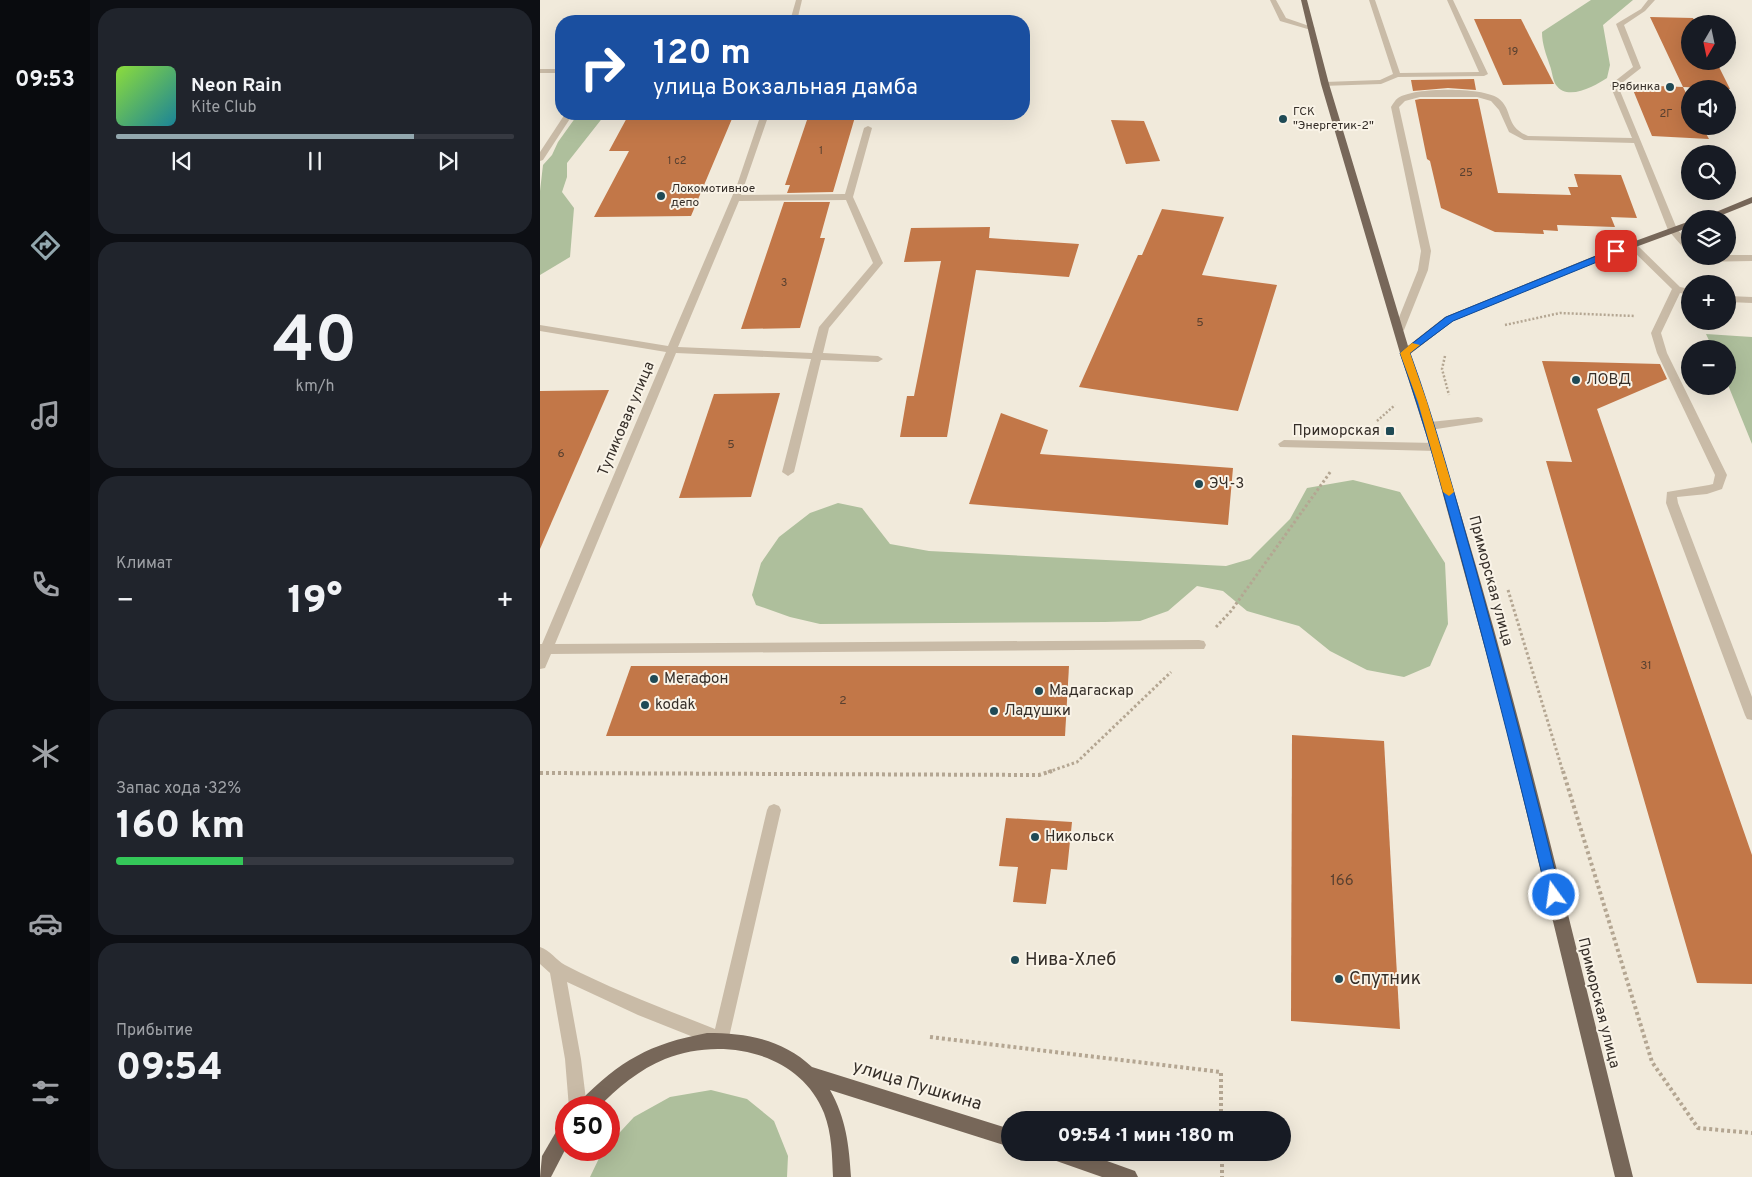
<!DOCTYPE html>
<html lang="ru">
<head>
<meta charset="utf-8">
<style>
	:root { --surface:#171b24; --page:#20242c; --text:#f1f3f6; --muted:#9ea1a6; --line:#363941; --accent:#92a7ae }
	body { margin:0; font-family:Overpass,sans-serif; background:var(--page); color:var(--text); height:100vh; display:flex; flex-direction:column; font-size:19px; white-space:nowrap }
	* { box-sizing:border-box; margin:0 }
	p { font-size:16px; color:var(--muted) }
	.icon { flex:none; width:28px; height:28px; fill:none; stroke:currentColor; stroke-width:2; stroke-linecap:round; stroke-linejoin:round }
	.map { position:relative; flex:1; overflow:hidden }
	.side { display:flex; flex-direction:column; gap:8px; padding:8px; background:#0d0f14; width:450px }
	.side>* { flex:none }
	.guide { position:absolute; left:15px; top:15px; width:475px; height:105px; border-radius:20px; box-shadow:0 5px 20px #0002; background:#1a4fa0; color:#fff; overflow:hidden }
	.needle { width:32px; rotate:189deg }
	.fabs { position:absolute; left:1141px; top:15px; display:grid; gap:10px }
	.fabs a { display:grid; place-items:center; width:55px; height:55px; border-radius:50%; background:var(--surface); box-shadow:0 5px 20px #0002; font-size:25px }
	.speed { position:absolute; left:15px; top:1096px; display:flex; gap:10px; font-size:25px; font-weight:700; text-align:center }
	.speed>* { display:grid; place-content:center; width:65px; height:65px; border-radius:50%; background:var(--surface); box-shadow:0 5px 20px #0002; line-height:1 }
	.speed .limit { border:8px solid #d22; background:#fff; color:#111 }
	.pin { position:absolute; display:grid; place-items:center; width:42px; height:42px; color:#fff; margin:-21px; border-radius:10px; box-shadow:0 2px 8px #0006 }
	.me { position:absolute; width:55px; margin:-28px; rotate:346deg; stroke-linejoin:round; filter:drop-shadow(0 0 4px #0008) }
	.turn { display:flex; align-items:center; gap:18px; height:105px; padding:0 15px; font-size:22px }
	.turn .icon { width:65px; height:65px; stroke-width:2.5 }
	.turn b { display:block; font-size:35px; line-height:42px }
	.big { font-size:38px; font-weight:800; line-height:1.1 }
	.side .widget { flex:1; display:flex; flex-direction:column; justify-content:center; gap:8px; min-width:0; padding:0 18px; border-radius:20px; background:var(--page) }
	.side .dial { align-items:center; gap:0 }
	.dial b { font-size:65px; line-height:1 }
	.song { display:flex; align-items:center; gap:15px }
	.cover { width:60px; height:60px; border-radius:8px; background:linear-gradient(135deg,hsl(90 70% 55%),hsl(190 70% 35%)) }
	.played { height:5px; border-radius:2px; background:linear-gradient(90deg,var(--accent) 75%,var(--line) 75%) }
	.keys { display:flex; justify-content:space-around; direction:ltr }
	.heat { display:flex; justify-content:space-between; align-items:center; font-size:28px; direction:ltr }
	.charge { height:8px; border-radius:4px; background:linear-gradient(90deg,#34c759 32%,var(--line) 0) }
	.trip { position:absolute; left:461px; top:1111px; width:290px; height:50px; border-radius:25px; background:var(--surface); box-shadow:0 5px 20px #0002; font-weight:800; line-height:50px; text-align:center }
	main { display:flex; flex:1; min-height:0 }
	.dock { display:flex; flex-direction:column; width:90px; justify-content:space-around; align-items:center; background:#090b0e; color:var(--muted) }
	.dock .icon { width:35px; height:35px }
	.dock .active { color:var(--accent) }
	.dock b { font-size:22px; color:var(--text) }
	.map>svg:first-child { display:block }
	.green { fill:#aebf9c }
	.building { fill:#c27748 }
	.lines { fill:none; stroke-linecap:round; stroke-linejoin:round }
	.path-far2 { stroke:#b4a692; stroke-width:2.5; stroke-dasharray:2 2; stroke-linecap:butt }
	.path-far1 { stroke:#b4a692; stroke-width:3; stroke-dasharray:2.5 2.5; stroke-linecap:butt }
	.path { stroke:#b4a692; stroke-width:4; stroke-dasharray:3 3; stroke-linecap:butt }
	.minor { fill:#c9bba7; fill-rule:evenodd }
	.major { fill:#776759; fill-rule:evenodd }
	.route { fill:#1a73e8; stroke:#114b97 }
	.slow { fill:#f59e0b }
	.poi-dot { fill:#1f4a55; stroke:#f9f3e7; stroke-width:2 }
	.labels { text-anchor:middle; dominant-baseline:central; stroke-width:4; stroke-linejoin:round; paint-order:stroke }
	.far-number-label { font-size:11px; fill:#584030 }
	.far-poi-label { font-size:12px; fill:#352e28; stroke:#f9f3e7; text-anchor:start }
	.number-label { font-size:12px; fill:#584030 }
	.poi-label { font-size:15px; fill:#352e28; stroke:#f9f3e7; text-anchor:start }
	.street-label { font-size:15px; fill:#352e28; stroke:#f9f3e7 }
	.near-number-label { font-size:15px; fill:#584030 }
	.near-poi-label { font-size:18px; fill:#352e28; stroke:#f9f3e7; text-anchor:start }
	.near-street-label { font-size:18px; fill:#352e28; stroke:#f9f3e7 }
</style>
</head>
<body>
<main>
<nav class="dock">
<b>09:53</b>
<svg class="icon active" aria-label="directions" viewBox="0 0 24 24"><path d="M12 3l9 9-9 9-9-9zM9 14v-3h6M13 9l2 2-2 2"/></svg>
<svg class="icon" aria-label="music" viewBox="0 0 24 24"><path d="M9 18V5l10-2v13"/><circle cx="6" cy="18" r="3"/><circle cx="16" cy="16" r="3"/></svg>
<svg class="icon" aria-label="phone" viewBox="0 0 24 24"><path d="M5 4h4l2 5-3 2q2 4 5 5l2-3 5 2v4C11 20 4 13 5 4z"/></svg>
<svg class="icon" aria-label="climate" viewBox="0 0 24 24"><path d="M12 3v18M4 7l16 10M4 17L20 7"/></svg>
<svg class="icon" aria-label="car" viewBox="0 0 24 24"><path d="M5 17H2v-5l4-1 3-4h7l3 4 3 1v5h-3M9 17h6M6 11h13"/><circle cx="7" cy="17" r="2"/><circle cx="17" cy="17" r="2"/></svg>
<svg class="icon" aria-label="filters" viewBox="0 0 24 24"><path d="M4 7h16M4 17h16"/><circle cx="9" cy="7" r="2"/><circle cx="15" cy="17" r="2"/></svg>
</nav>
<section class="side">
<div class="widget">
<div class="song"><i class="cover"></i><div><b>Neon Rain</b><p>Kite Club</p></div></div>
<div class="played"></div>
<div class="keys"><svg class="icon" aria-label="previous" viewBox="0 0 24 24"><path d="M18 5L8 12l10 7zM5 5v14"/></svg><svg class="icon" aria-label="pause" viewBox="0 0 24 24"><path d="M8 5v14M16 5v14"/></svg><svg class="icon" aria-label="next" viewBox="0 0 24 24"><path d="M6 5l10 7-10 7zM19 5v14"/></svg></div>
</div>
<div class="widget dial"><b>40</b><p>km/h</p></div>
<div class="widget"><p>Климат</p>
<div class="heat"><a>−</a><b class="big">19°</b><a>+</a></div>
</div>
<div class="widget"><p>Запас хода · 32%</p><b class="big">160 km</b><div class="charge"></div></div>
<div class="widget"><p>Прибытие</p><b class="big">09:54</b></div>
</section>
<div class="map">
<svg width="1212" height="1177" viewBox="0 0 1212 1177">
	<rect width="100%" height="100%" fill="#f1eadb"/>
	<g class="green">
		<path d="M1051,0H1093L1063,25L1070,65L1067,78C1056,85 1028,102 1016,85C1013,81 1012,71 1010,66C1006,54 1002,44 1002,32Z"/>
		<polygon points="38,114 69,114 64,116 27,163 27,177 22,192 34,208 30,257 0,275 0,191 3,165 12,155 18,142"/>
		<polygon points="1166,334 1212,337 1212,444 1188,385 1188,349 1173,349"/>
		<polygon points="813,480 860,492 905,563 908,624 890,666 864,677 827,670 790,651 759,626 707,611 683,591 657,586 628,611 600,621 565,622 280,624 250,617 216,605 212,595 221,563 239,537 270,513 298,503 322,508 350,544 389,551 686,566 710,559 750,519 767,488"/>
		<polygon points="171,1090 207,1099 234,1121 248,1156 247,1177 50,1177 63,1150 69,1150 69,1144 94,1117 130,1097"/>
	</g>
	<g class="building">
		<polygon points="1110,17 1153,18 1156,24 1150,24 1150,61 1176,61 1190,89 1143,87"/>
		<polygon points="934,19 981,19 1014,84 963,85"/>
		<polygon points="934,79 936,90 908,88 873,91 871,80"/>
		<polygon points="1091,85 1143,87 1150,101 1150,126 1162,126 1169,139 1112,136"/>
		<polygon points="880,99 938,99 958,193 1031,195 1028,187 1038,187 1034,174 1081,175 1097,218 1071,217 1075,227 1017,225 1018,231 1003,230 1004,234 955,232 901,208 890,161 887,159 875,100"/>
		<polygon points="89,114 194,114 151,216 54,217 89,151 69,151"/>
		<polygon points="268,117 315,117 293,192 247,193 250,185 245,185"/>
		<polygon points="571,120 604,121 620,161 586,164"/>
		<polygon points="244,202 290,202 280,238 285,238 260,328 201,329"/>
		<polygon points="622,209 684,217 662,275 737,285 698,411 539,387 598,255 602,255"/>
		<polygon points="450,227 449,238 539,244 529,277 436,270 407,437 360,437 367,396 374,396 401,261 364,262 371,228"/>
		<polygon points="1002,361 1120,364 1127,379 1057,409 1212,855 1212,984 1157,983 1006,461 1032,462"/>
		<polygon points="69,390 0,549 0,391"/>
		<polygon points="240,393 211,497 139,498 174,394"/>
		<polygon points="461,413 508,430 500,454 693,468 688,525 429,504"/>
		<polygon points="91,666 529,666 525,736 66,736"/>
		<polygon points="752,735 844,741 860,1029 751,1021"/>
		<polygon points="466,818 532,822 527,870 511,869 506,904 473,902 478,867 459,866"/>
	</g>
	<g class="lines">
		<g class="path-far2">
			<polyline points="965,325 1020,313 1095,316"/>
			<polyline points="905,356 902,369 909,395"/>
			<polyline points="837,421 855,405"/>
		</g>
		<g class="path-far1">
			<polyline points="968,590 1023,772"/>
			<polyline points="676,627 691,611 791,471"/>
			<polyline points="508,772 537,762 631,672"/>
		</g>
		<g class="path">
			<polyline points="1023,771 1112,1062 1158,1128 1212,1133"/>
			<polyline points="0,773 499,775 512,771"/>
			<polyline points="390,1037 681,1072 681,1120"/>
			<polyline points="682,1152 682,1177"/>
		</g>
		<g class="minor">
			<polygon points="256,0 262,0 257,21 250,21"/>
			<polygon points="730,0 736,0 746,18 775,28 771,30 740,21"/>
			<polygon points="829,0 835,0 860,73 939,72 907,0 913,0 948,74 944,76 858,77 841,84 782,86 782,82 785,82 840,80 853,74"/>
			<path d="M1108,0H1115L1105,11L1084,25L1101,68L1078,86L1137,229L1150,244V253L1147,252L1128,230L1094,143L984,140L969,132L959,110L951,101L937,97H880L865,101L859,107L891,251L888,270L864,330L859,333L855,332L854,330L878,270L881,251L851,107C853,104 855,100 858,98C874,87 942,87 958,98C974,110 964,126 988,136L1092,138L1070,85L1093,67L1076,24L1101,9Z"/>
			<rect x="0" y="69" width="21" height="4"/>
			<polygon points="25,114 33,114 3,160 0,161 0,152"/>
			<path d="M221,114H229L201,195L305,194L324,128L328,126L332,128L313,197L343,263L289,328L283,353L338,356L343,359L338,362L281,360L254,472L248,476L242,472L271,359L136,353L15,644L659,640L664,641L666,645L664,649L11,654L5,668L0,669V644H2L126,352L0,331V325L128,346L197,185ZM306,200L333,263L279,327L272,353L138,347L199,201Z"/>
			<polygon points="1092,242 1095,243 1140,287 1150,289 1150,295 1140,293 1121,333 1127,353 1187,475 1182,489 1167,494 1137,497 1138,503 1212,697 1212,720 1207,719 1205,715 1126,503 1127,492 1169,485 1173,484 1175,475 1117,353 1111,333 1132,289 1089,247 1087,245"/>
			<polygon points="1150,255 1212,255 1212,261 1156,262 1153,261"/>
			<polygon points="1188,296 1212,297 1212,303 1188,302"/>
			<polygon points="938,417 942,418 943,420 942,422 890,430 885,426 890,422"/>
			<polygon points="744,440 896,443 902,447 896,451 740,447 738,444"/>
			<path d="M234,804L239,806L241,810L187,1046L181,1048L98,1015L27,982L41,1059L47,1108H29L25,1059L10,973L0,964V947C10,950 16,960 25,965C73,990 125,1009 175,1029L227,810L229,806Z"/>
		</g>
		<g class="major">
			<path d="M761,0H767L789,84L868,346L905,317L1057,255L1150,221V227L1063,259L913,321L870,354C961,623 1024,902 1093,1177H1075L961,707L890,447L860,353L781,84Z"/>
			<polygon points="1212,197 1212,203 1172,219 1159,219"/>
			<path d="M167,1033C206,1033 242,1039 272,1067L470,1129V1147L290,1090C306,1118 309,1145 311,1177H293C292,1155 292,1134 284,1113C260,1052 182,1036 125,1059C100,1069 77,1088 58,1108H37L39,1102C81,1060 109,1044 167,1033Z"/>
			<polygon points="26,1122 26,1148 11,1177 0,1177 2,1156 20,1125"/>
			<polygon points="505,1152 542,1152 595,1171 598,1177 562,1177 508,1158"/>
		</g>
	</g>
	<path class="route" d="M1076,248L1080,251L1079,253L913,321L870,353C896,424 915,497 936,570C966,678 994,786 1021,895L1019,900L1014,901L1009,900L1007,895C981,786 953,676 924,568C904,495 885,423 860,353L906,317Z"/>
	<polygon class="slow" points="872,343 880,345 870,353 887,402 914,492 909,496 903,492 878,402 860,353"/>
	<g class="poi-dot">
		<circle cx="1130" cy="87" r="5"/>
		<circle cx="743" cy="119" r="5"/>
		<circle cx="121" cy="196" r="5"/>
		<circle cx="1036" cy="380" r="5"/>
		<rect x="845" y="426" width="10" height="10" rx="2.5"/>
		<circle cx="659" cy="484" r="5"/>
		<circle cx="114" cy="679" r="5"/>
		<circle cx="499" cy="691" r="5"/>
		<circle cx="105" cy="705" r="5"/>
		<circle cx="454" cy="711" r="5"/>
		<circle cx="495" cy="837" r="5"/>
		<circle cx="475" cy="960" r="5"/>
		<circle cx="799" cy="979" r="5"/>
	</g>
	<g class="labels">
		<g class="far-number-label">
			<text x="973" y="52">19</text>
			<text x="1126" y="114">2Г</text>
			<text x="281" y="151">1</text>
			<text x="137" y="161">1 с2</text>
			<text x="926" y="173">25</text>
			<text x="244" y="283">3</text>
		</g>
		<g class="far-poi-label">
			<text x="1120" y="87" text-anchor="end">Рябинка</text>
			<text x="753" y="112">ГСК<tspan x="753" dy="14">"Энергетик-2"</tspan></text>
			<text x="131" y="189">Локомотивное<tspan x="131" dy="14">депо</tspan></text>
		</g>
		<g class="number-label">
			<text x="660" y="323">5</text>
			<text x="191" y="445">5</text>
			<text x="21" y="454">6</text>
			<text x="1106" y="666">31</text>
			<text x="303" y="701">2</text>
		</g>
		<g class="poi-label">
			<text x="1046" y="380">ЛОВД</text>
			<text x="840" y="431" text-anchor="end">Приморская</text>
			<text x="669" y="484">ЭЧ-3</text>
			<text x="124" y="679">Мегафон</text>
			<text x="509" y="691">Мадагаскар</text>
			<text x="115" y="705">kodak</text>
			<text x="464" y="711">Ладушки</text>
			<text x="505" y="837">Никольск</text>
		</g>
		<g class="street-label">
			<text transform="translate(87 419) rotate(-67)">Тупиковая улица</text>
			<text transform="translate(950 581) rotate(75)">Приморская улица</text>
			<text transform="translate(1058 1003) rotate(76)">Приморская улица</text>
		</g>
		<g class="near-number-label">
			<text x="802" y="881">166</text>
		</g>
		<g class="near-poi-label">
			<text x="485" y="960">Нива-Хлеб</text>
			<text x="809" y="979">Спутник</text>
		</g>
		<g class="near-street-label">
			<text transform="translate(377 1086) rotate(17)">улица Пушкина</text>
		</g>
	</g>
</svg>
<div class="fabs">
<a><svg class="needle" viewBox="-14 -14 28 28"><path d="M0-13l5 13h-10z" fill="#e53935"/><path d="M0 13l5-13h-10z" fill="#9ea1a6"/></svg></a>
<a><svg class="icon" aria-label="sound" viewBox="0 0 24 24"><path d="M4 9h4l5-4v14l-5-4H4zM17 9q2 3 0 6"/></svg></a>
<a><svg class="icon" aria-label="search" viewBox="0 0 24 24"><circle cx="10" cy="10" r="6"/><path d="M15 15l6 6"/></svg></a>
<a><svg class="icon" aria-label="layers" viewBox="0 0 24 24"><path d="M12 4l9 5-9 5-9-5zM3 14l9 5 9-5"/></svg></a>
<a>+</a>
<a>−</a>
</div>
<div class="speed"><div class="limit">50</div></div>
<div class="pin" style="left:1076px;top:251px;background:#d93025"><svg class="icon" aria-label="arrive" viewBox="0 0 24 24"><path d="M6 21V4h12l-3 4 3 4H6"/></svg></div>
<svg class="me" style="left:1014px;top:895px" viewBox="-20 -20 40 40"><circle r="17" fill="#1a73e8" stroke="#fff" stroke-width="3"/><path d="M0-11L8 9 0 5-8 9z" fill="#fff"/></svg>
<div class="trip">09:54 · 1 мин · 180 m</div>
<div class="guide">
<div class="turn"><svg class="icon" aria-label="right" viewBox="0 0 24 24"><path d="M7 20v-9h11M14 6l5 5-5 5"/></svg><div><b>120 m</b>улица Вокзальная дамба</div></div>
</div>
</div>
</main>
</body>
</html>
